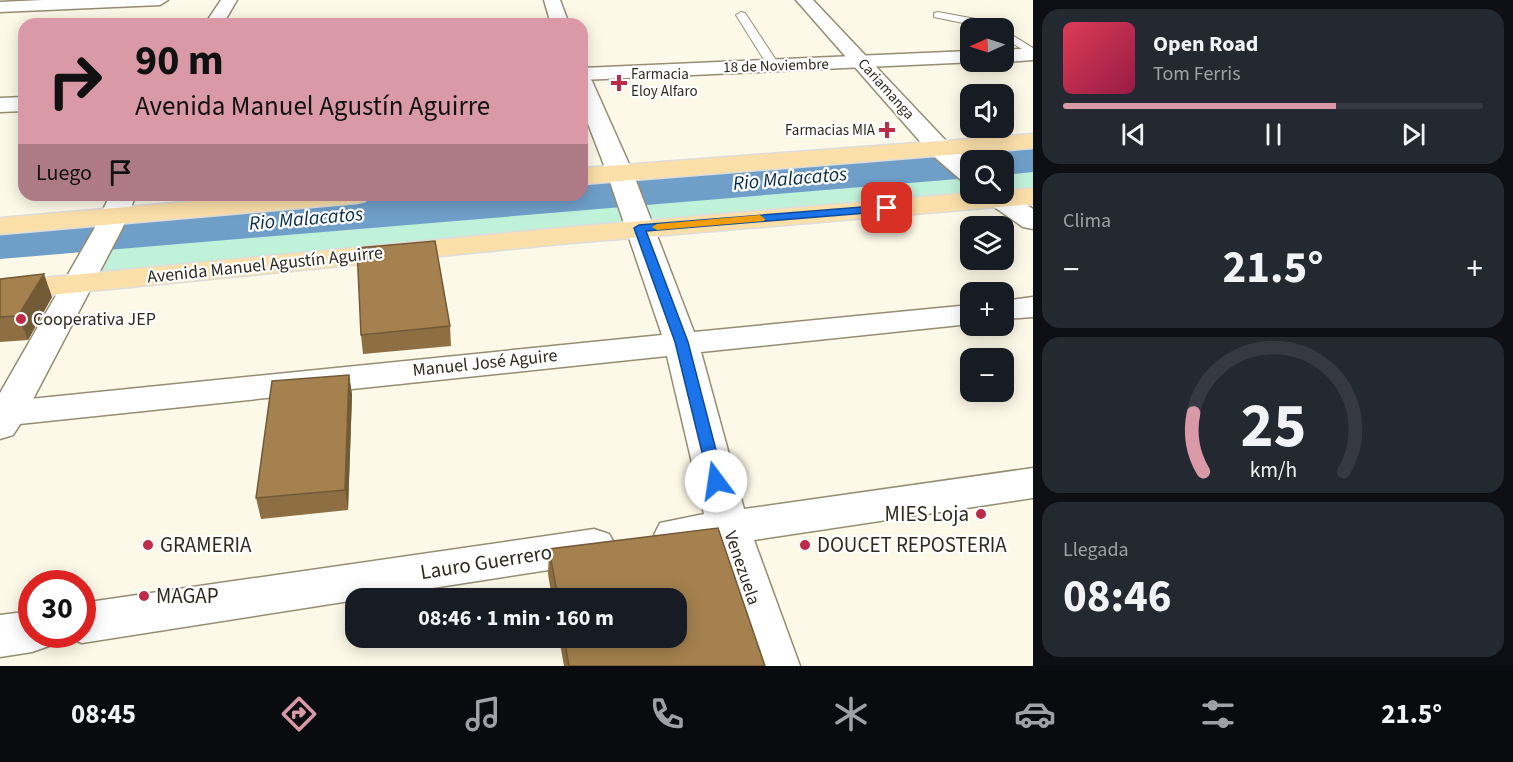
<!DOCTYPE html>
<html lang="es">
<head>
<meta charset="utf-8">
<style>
	:root { --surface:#171b24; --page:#242831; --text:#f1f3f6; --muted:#9ea1a6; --line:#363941; --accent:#d999a7 }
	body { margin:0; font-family:"Source Sans 3",sans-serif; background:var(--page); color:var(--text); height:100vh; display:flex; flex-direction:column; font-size:22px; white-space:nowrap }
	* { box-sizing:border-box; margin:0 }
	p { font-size:20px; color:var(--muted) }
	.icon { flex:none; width:33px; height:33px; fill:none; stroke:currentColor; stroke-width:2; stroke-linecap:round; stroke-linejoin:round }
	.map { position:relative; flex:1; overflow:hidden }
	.drawer { display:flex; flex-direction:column; gap:9px; padding:9px; background:#0d0f14; width:480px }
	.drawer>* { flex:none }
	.hud { position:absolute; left:18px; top:18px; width:570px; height:183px; border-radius:18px; box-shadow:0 3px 15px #0003; background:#d999a7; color:#111; overflow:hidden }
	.needle { width:39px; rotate:267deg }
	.buttons { position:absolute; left:960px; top:18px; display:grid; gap:12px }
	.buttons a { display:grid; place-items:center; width:54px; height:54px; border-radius:12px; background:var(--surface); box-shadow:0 3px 15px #0003; font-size:30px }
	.speed { position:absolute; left:18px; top:570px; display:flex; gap:12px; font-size:30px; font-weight:700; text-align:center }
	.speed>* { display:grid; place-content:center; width:78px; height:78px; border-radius:50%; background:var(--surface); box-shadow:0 3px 15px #0003; line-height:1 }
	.speed .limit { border:9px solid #d22; background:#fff; color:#111 }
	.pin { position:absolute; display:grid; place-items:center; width:51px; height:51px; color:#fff; margin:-26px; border-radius:12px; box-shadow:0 3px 9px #0006 }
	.me { position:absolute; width:66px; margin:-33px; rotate:346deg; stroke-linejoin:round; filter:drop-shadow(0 0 4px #0008) }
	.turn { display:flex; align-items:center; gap:21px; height:126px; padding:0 18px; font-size:27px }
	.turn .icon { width:78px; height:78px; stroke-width:2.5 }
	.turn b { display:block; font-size:42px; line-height:51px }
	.then { display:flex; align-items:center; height:57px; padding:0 18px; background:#0003; gap:12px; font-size:22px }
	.big { font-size:45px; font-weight:700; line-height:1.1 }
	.drawer .tile { flex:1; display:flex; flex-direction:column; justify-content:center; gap:9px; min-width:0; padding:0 21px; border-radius:18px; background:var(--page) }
	.drawer .dial { align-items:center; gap:0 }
	.dial svg { height:156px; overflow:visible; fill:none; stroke:var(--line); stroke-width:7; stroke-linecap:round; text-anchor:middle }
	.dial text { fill:var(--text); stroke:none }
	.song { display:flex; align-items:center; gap:18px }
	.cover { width:72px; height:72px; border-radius:9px; background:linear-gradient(135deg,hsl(350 70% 55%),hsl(340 70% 35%)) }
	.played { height:6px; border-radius:3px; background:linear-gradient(90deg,var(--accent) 65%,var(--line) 65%) }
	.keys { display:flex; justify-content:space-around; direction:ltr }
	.heat { display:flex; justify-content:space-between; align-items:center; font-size:33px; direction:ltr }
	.trip { position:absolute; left:345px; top:588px; width:342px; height:60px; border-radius:18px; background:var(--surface); box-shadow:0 3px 15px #0003; font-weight:700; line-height:60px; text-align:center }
	.dock { display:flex; height:96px; justify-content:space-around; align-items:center; background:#090b0e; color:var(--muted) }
	.dock .icon { width:42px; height:42px }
	.dock .current { color:var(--accent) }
	.dock b { font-size:27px; color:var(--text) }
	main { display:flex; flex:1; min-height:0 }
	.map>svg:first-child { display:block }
	.green { fill:#c0f1d9; fill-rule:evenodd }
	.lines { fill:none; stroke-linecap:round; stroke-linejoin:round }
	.river { fill:#6f9fc9; fill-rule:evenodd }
	.service-casing { stroke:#948d74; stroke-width:2 }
	.minor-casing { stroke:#948d74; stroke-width:3 }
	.tertiary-casing { stroke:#948d74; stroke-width:3 }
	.primary-casing { stroke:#dedddb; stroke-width:3 }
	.service { fill:#fff; fill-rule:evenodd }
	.minor { fill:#fff; fill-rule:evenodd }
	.tertiary { fill:#fff; fill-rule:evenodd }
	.primary { fill:#fbdfa9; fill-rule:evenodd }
	.wall { fill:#8d6f43 }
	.shaded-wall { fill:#735a37 }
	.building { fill:#a4814e; stroke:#735a37; stroke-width:1.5 }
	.route { fill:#1a73e8; stroke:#114b97; stroke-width:1.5 }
	.slow { fill:#f59e0b }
	.poi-dot { fill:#bc2b47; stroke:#fff; stroke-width:2 }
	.labels { text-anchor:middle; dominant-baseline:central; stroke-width:4.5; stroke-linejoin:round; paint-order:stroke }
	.far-street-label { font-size:15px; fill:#2e2a20; stroke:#fff }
	.far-poi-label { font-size:15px; fill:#2e2a20; stroke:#fff; text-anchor:start }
	.street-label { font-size:18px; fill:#2e2a20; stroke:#fff }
	.poi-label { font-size:18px; fill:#2e2a20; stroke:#fff; text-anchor:start }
	.water-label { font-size:20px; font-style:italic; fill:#042b47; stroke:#fff }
	.near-poi-label { font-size:21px; fill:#2e2a20; stroke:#fff; text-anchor:start }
	.near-street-label { font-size:21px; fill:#2e2a20; stroke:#fff }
</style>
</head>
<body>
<main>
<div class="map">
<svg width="1033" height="666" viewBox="0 0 1033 666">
	<rect width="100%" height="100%" fill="#fdf9e8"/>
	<path class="green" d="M1033,141V196L77,284L113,216L356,195H582V176ZM970,160H1004V194H970Z"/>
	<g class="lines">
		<polygon class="river" points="1033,146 1033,172 1004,175 1004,160 970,160 970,178 0,259 0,229 430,195 582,195 582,183 970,152 986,157 989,153"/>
		<defs>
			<g id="service">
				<polygon points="741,12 745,13 780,66 778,69 770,69 768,66 736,15"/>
				<polygon points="938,12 981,20 1001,28 987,28 934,17 934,13"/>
				<polygon points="1004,30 1033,48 1033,56 1004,38"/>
			</g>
			<g id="minor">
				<polygon points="544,0 560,0 569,24 551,24"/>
				<polygon points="796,0 813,0 949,144 970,162 970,182 961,180 931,154"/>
				<polygon points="582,75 589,77 592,81 633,173 694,332 970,305 970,324 701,352 744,509 1033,468 1033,498 754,540 800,666 750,666 713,546 675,552 660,547 654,535 660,523 704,514 667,356 0,426 0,402 662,335 607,173 582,108"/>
				<polygon points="1004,189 1033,209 1033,229 1023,227 984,200 980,194 1004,194"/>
				<polygon points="1033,297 1033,317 1004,319 1004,301"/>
				<polygon points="594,529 609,534 616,546 609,558 594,563 368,598 356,598 356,600 82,643 65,637 64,634 82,634 82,603"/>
				<polygon points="32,611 32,634 54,634 49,646 32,652 0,657 0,615"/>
			</g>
			<g id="tertiary">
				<polygon points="43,0 168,0 160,5 0,12 0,2"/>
				<polygon points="221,0 237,0 223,24 205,24"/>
				<polygon points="1033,48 1033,60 1004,62 1003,62 1004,50"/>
				<polygon points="970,51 970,62 976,62 582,80 582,68"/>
				<polygon points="24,97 24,111 0,112 0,98"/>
				<polygon points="110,195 136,195 122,229 19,426 13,435 0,439 0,393 94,229"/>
			</g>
			<g id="primary">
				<polygon points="1033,134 1033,148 582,184 582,168"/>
				<polygon points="1033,188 1033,204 571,243 0,300 0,282 571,227 970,193 1004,194 1004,191"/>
				<polygon points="264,195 369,195 365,201 356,203 0,234 0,218"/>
			</g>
		</defs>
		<use href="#service" class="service-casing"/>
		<use href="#minor" class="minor-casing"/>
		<use href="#tertiary" class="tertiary-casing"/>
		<use href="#primary" class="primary-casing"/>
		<use href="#service" class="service"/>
		<use href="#minor" class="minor"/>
		<use href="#tertiary" class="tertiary"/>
		<use href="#primary" class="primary"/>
	</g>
	<g class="wall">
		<polygon points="0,279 52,297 28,340 0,342"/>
		<polygon points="450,326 451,346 363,354 361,335"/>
		<polygon points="349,375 352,395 348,510 261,519 256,498"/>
		<polygon points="718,528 765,666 564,666 559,638 676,638 676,598 552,598 548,574 549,549"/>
	</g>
	<g class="shaded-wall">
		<polygon points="44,274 52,297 28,340 18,316"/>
		<polygon points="349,375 352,395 348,510 345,490"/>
	</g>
	<g class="building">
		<polygon points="435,241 450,326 361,335 357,248"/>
		<polygon points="44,274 18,316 0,317 0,279"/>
		<polygon points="349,375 345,490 256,498 272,381"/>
		<polygon points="718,528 765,666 569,666 564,638 676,638 676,598 558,598 549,549"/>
	</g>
	<polygon class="route" points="887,205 893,208 891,211 646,231 688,342 724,481 722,485 710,485 675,342 634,228 639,225"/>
	<polygon class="slow" points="760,215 765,219 764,221 657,230 652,227 657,224"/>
	<g class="poi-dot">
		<path d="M616 74h6v6h6v6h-6v6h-6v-6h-6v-6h6z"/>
		<path d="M884 121h6v6h6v6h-6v6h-6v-6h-6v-6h6z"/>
		<circle cx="21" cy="319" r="6"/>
		<circle cx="981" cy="514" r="6"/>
		<circle cx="148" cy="545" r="6"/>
		<circle cx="805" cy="545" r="6"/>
		<circle cx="144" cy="596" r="6"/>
	</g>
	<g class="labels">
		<g class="far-street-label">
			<text transform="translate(776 66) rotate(-2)">18 de Noviembre</text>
			<text transform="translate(886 89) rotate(48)">Cariamanga</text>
		</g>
		<g class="far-poi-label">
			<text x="631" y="74">Farmacia<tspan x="631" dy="17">Eloy Alfaro</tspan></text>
			<text x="875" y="130" text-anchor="end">Farmacias MIA</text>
		</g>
		<g class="street-label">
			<text transform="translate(265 265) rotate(-6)">Avenida Manuel Agustín Aguirre</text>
			<text transform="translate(485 363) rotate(-6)">Manuel José Aguire</text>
			<text transform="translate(742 568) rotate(71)">Venezuela</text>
		</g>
		<g class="poi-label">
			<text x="33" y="319">Cooperativa JEP</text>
		</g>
		<g class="water-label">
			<text transform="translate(790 179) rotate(-5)">Rio Malacatos</text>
			<text transform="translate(306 219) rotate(-5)">Rio Malacatos</text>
		</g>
		<g class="near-poi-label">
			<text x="969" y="514" text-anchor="end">MIES Loja</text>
			<text x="160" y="545">GRAMERIA</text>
			<text x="817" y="545">DOUCET REPOSTERIA</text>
			<text x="156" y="596">MAGAP</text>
		</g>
		<g class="near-street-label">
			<text transform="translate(486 562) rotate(-9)">Lauro Guerrero</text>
		</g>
	</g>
</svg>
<div class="buttons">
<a><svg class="needle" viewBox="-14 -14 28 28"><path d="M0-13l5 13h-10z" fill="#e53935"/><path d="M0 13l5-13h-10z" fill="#9ea1a6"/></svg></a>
<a><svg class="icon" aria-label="sound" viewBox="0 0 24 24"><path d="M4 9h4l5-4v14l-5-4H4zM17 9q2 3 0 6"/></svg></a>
<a><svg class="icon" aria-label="search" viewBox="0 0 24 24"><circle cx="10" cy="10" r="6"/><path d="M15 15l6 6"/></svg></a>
<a><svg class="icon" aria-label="layers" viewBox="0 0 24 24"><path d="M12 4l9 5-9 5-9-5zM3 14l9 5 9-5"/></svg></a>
<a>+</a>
<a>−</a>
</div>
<div class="speed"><div class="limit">30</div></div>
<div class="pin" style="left:887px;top:208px;background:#d93025"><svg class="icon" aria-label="arrive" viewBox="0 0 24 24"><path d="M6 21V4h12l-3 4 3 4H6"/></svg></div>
<svg class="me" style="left:716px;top:481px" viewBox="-20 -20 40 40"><circle r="19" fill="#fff"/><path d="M0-13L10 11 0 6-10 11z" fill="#1a73e8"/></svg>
<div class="trip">08:46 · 1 min · 160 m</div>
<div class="hud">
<div class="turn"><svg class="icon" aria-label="right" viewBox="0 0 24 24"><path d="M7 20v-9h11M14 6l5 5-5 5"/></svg><div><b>90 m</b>Avenida Manuel Agustín Aguirre</div></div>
<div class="then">Luego<svg class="icon" aria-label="arrive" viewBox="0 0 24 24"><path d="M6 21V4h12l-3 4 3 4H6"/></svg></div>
</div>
</div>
<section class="drawer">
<div class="tile">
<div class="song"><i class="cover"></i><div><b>Open Road</b><p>Tom Ferris</p></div></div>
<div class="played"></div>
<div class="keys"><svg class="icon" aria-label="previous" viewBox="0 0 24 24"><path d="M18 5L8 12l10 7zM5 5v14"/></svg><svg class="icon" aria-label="pause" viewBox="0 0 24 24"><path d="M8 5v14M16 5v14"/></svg><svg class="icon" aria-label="next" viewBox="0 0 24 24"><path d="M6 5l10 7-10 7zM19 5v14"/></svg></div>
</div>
<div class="tile"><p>Clima</p>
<div class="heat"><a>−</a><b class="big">21.5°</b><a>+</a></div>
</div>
<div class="tile dial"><svg viewBox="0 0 100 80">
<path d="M14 69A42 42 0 1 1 86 69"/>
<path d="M14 69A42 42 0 0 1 9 39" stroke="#d999a7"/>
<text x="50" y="56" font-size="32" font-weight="700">25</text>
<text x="50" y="72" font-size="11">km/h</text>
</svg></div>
<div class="tile"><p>Llegada</p><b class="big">08:46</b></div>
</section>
</main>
<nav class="dock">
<b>08:45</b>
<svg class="icon current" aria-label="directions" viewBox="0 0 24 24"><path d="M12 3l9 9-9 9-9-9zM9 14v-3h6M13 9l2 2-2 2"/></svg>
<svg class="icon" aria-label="music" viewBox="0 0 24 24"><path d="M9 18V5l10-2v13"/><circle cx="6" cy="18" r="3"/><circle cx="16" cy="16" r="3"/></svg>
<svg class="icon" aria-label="phone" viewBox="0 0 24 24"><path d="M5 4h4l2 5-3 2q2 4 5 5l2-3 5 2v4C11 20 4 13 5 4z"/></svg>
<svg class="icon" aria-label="climate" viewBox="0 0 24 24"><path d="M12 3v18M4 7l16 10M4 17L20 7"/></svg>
<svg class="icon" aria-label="car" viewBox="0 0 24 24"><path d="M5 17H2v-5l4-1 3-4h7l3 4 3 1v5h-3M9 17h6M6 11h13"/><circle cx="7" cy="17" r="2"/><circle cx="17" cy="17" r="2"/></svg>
<svg class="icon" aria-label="filters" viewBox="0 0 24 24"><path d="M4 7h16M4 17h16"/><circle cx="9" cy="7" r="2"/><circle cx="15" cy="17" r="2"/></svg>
<b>21.5°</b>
</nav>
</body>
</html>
